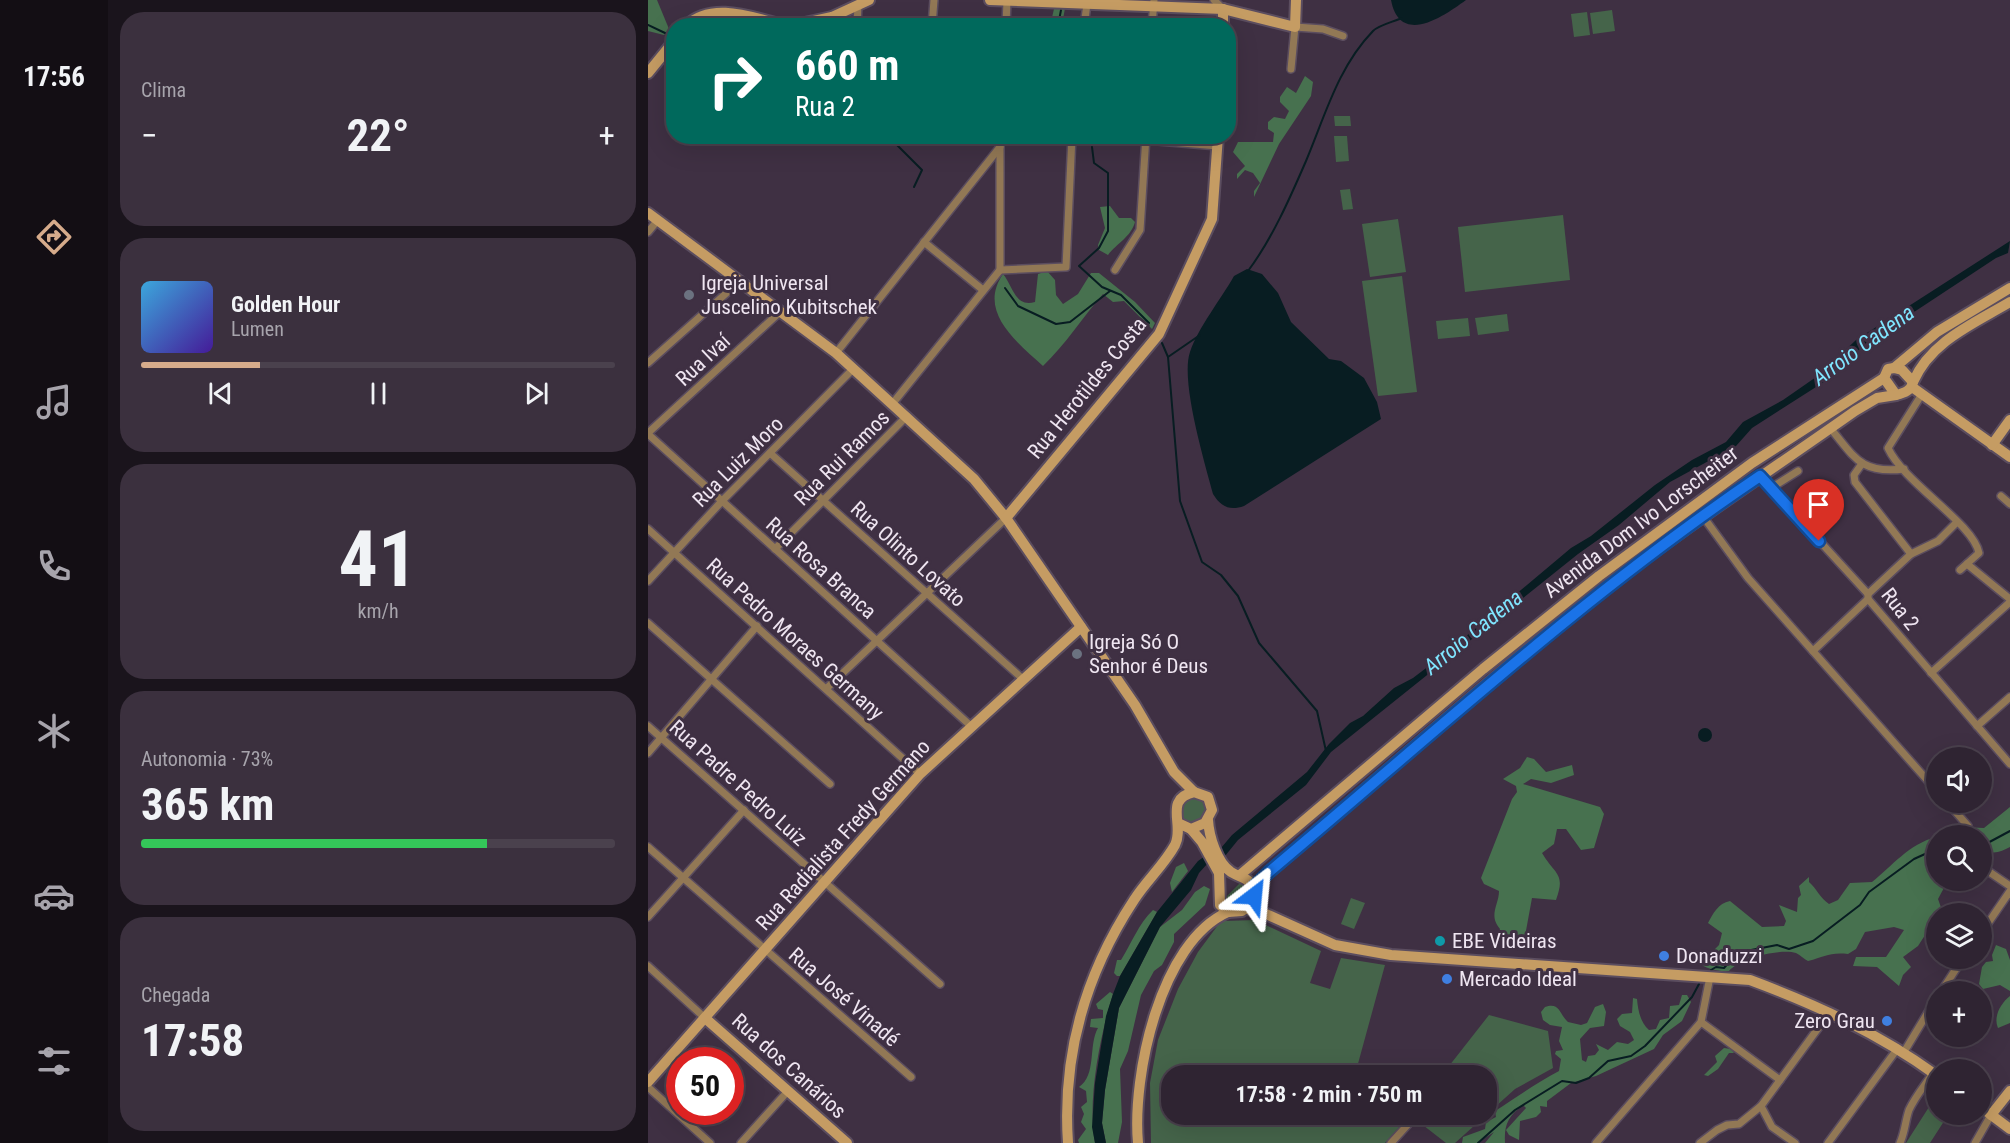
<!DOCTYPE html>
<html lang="pt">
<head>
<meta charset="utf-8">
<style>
	:root { --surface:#2f2432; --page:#3b303e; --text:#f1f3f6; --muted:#a7a4ac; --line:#4a414d; --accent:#d6ab8b }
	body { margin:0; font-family:"Roboto Condensed",sans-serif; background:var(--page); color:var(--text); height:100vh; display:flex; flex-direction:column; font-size:22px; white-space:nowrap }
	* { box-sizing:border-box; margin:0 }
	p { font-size:20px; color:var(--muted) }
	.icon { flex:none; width:33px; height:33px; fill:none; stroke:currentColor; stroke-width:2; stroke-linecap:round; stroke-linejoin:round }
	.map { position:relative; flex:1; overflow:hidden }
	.drawer { display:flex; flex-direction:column; gap:12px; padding:12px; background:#1a141c; width:540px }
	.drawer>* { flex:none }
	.banner { position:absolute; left:18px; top:18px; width:570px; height:126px; border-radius:24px; box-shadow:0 6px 24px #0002,0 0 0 2px var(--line); background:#00695c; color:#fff; overflow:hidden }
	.controls { position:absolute; left:1278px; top:747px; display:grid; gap:12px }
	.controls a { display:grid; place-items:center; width:66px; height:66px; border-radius:50%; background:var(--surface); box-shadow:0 6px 24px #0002,0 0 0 2px var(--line); font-size:30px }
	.speed { position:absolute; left:18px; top:1047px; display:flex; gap:12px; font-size:30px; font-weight:700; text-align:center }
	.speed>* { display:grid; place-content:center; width:78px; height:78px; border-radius:50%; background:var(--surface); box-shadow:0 6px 24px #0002,0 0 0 2px var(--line); line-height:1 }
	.speed .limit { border:9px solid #d22; background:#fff; color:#111 }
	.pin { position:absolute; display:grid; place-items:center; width:51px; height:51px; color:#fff; margin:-62px -26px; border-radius:50% 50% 50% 0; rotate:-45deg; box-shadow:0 0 6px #0007 }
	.pin .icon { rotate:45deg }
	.me { position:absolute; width:66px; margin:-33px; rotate:29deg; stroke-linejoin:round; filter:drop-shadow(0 0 4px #0008) }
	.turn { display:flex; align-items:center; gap:21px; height:126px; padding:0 30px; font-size:27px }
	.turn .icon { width:78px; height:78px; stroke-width:2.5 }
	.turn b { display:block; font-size:42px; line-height:51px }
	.big { font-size:45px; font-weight:700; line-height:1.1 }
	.drawer .tile { flex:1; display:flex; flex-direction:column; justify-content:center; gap:9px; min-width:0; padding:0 21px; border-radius:24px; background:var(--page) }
	.drawer .dial { align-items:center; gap:0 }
	.dial b { font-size:78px; line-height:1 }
	.song { display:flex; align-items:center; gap:18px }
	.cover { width:72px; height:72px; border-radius:9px; background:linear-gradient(135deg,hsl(200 70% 55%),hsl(260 70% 35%)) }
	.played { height:6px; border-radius:3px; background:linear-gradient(90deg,var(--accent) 25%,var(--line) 25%) }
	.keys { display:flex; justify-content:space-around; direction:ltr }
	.heat { display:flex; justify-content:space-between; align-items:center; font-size:33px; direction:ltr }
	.charge { height:9px; border-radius:4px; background:linear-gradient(90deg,#34c759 73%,var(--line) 0) }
	.trip { position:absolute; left:513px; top:1065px; width:336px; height:60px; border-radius:24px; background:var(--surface); box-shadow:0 6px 24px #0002,0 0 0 2px var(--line); font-weight:700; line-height:60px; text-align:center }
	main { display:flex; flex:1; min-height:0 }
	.tab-bar { display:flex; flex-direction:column; width:108px; justify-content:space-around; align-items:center; background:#130e14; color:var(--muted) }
	.tab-bar .icon { width:42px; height:42px }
	.tab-bar .selected { color:var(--accent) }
	.tab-bar b { font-size:27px; color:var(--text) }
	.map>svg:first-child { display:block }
	.green { fill:#45644a }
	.forest { fill:#47714f }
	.water { fill:#081d22 }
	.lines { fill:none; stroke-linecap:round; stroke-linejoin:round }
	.stream { stroke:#081d22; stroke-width:2 }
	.street-casing { stroke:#5b4d5f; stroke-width:10 }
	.secondary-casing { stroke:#5b4d5f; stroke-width:14 }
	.street { stroke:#927855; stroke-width:7 }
	.secondary { stroke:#c59c63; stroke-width:10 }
	.route-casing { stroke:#114b97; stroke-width:15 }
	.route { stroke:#1a73e8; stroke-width:10 }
	.worship-dot { fill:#6b7280; stroke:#3f3043; stroke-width:2 }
	.culture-dot { fill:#0f9aa8; stroke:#3f3043; stroke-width:2 }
	.shop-dot { fill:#3f7fe0; stroke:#3f3043; stroke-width:2 }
	.labels { text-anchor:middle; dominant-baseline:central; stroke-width:6; stroke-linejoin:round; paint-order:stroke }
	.poi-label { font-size:21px; fill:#efe5f1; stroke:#3f3043; text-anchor:start }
	.street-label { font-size:21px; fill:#efe5f1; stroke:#3f3043 }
	.water-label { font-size:22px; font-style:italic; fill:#80e6ff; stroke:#3f3043 }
</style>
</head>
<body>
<main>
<nav class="tab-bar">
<b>17:56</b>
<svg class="icon selected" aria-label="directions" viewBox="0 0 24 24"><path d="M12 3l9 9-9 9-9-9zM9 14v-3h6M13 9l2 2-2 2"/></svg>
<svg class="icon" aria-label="music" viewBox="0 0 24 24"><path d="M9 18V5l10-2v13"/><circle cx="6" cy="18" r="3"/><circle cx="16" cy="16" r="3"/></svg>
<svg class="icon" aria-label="phone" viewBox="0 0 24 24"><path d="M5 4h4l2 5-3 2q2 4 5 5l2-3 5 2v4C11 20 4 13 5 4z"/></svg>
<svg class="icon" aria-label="climate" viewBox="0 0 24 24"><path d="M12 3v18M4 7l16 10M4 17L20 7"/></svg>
<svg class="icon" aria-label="car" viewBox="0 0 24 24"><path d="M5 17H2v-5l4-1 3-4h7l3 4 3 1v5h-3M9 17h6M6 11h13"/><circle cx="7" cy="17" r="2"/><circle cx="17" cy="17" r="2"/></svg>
<svg class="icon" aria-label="filters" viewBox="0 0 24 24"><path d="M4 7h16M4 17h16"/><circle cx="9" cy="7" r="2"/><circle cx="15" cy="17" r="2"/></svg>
</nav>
<section class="drawer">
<div class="tile"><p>Clima</p>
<div class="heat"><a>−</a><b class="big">22°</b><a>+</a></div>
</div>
<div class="tile">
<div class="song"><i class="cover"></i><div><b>Golden Hour</b><p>Lumen</p></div></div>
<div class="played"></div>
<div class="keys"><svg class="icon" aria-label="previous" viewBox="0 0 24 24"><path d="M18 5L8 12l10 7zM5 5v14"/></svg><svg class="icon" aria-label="pause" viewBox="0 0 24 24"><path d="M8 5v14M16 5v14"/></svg><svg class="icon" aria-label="next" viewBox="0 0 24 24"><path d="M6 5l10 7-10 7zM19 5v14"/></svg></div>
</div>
<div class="tile dial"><b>41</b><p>km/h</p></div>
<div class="tile"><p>Autonomia · 73%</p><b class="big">365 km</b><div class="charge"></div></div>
<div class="tile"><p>Chegada</p><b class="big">17:58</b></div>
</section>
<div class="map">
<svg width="1362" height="1143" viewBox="0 0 1362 1143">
	<rect width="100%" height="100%" fill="#3f3043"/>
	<g class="green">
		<polygon points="964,10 967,31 945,34 942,13"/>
		<polygon points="939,12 942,35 926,37 923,14"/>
		<polygon points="686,116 702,116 703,126 687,126"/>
		<polygon points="686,136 699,136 701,161 688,162"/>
		<polygon points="702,189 705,209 695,210 692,190"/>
		<polygon points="915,215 922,280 817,292 810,227"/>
		<polygon points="750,219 758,272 722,277 714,224"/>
		<polygon points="754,276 769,392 730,396 714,281"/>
		<polygon points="859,314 861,331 830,335 827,318"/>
		<polygon points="820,318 822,336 790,339 788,321"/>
		<polygon points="542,796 556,799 560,814 546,825 533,818 531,806"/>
		<polygon points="595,880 600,886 602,895 594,906 580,906 575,900"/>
		<polygon points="703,898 717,903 706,929 693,924"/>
		<polygon points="607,920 673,951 662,983 682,989 693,958 737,965 708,1071 716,1075 524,1076 524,1114 762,1115 737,1143 503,1143 502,1083 510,1040 530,989 550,952 570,925 576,921"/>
		<polygon points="841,1015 900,1031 905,1068 867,1089 807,1143 798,1143 762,1115 838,1114 838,1076 794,1075"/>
		<polygon points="1288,1096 1288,1114 1300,1115 1282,1143 1258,1143"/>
	</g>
	<g class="forest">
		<polygon points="0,0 9,0 21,29 16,35 0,31"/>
		<polygon points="417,8 414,25 402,26 406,9"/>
		<polygon points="657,76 665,82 663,96 631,144 606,197 606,191 612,183 605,173 597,170 589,179 589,174 597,166 585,152 590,142 625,142 626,133 620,129 620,122 626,117 637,119 641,111 632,102 632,97 639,87 648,93"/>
		<path d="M462,206L471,218H483L487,222C483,237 469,243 460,255L451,250L450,245L457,228L452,207Z"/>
		<path d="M399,271L407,280L408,295L415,304L430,294L443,273H451L487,302L507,323L504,329L476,301L465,302L455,294C434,318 418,344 395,366C369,342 329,312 355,274C365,286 367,308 387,302L390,274Z"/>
		<path d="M879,757L886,759L898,772L924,765L926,775L903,783L883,779L875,784L952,807L956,814L946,848L933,850L918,829H909L906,844L894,853C907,875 918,873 908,900L884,898L875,947L868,941L861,946L860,934L855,938L850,935L852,929C840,915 851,905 851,891L836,884L833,878L864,799L869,792L868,786L855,779L872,768Z"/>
		<path d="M1362,807V847C1351,853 1346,854 1334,850V836H1295C1306,822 1320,828 1336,828Z"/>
		<path d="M1288,837V863L1286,865L1288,880L1293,881L1297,886L1290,899L1295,913L1288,914V927L1281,929L1270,946L1255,957L1263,967L1255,975L1251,986L1229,967L1205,966L1208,957H1238L1256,930L1246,927L1217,932L1208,949L1200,954C1181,952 1177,957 1160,961C1156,959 1152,955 1148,953C1132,948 1091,959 1081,971C1069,972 1052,967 1044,958L1043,953L1047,950L1061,955L1071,945L1074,933L1060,923C1065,914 1070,903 1082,901L1114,927L1136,926L1138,921L1131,905L1149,912L1150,898L1153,895L1151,886L1161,877V882C1169,889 1172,898 1181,904L1190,900L1202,883L1224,882C1244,866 1261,844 1288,837Z"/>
		<polygon points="536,863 540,871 524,892 522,883 528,867"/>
		<polygon points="556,886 562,889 557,905 526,934 526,942 514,965 506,971 493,995 480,1051 472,1069 474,1122 470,1143 458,1143 454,1123 457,1090 471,1008 512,927 534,910 547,892"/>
		<path d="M505,910L509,912L472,976H469L466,973L469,960H473C483,944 491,923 505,910Z"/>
		<polygon points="1348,945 1358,949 1362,960 1362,991 1352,985 1335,989 1331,984 1334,967 1338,962 1345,961 1344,955"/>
		<path d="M462,992L465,994C452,1036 439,1100 447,1143H431L430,1140L438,1129L433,1122L436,1114L433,1107L439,1102L438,1091L431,1087C449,1075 440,1045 450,1028L442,1027L443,1019L455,1018V1010L450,1009L448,1004Z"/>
		<path d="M1034,995H1039L1043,1002L1034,1021L1015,1035L1006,1049L948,1076L923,1083L899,1101V1107L892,1106L893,1112L888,1117L872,1121L871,1140L861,1135L858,1130L878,1108L875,1105C860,1116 856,1125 857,1143H837L846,1132L829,1143H814L815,1137L837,1129L838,1122L848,1117L847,1111C869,1097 888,1083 911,1071L913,1059L907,1054L908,1051L915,1050L911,1041L914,1027L902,1025L895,1020L893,1012L897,1007C912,1002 911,1014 920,1022L933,1025L939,1023L947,1007L955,1004L958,1012L956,1026L942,1028L932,1039L934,1060L938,1062L940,1056L947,1055L951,1050L948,1044L960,1050L969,1042L980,1044L986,1040L982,1032L972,1026L969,1019L974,1014L984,1013L985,998L989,999C990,1010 992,1022 1001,1030L1008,1029L1012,1020L1021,1018L1022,1006L1031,1005Z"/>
		<path d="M1362,996V1023L1350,1028C1345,1016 1353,1003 1362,996Z"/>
		<polygon points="1076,1048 1083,1049 1086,1053 1081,1053 1070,1069 1060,1076 1056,1075 1069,1062 1067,1056"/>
	</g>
	<g class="water">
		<path d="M743,0H818C796,16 752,47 743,0Z"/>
		<polygon points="1362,241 1360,253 1348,258 1216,345 1179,380 1104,428 1088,446 1022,482 971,525 930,554 683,752 658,785 590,840 577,856 573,848 584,835 659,772 681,744 702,723 715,716 746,688 765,678 798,653 923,548 943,536 1007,485 1044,460 1078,442 1095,422 1135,400 1171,375 1208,340"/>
		<path d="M599,269L614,274L630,293L643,322L681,359L693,361L716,378L729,402L733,419L596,506C582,511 573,507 565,494C557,463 532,381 542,352C550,328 573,299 586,276Z"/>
		<circle cx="1057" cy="735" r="7"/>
		<polygon points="557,856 560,863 551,873 543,890 512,927 471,1008 457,1090 454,1123 458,1143 447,1143 444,1127 447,1083 458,1016 465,994 472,976 509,912 550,861"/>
	</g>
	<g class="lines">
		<g class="stream">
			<polyline points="0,25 17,33"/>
			<polyline points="410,26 413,10"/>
			<polyline points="240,136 274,170 266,187"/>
			<polyline points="444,147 446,163 460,173 460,231 451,248 431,266 454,287 473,295 501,323"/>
			<path d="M600,271C624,239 642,198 658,161C677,116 690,67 725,31C731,25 745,22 754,18"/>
			<polyline points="357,288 370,306 408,324 422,322 462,291"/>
			<polyline points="514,343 520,357 532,501 554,562 573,575 590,596 611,643 669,711 678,751"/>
			<polyline points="520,357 552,335"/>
			<polyline points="1334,846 1362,831"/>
			<polyline points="1063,970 1068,967 1076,968 1088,954 1098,951 1129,945 1141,949 1165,941 1212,905 1221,892 1266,859 1288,849"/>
			<polyline points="830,1143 867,1110 914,1081 928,1083 941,1078 960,1061 983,1056 997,1046 1044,997 1051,984"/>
		</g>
		<defs>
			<g id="street">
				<polyline points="566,0 575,9"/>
				<polyline points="209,26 210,5"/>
				<polyline points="284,26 286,0"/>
				<polyline points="358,26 359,0"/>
				<polyline points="436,26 439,4"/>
				<polyline points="504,26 506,0"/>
				<polyline points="643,69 647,27 675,29 695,36"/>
				<polyline points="379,136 498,140 570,146"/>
				<polyline points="0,232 10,220"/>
				<polyline points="276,242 335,290"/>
				<polyline points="352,270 418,267 424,136"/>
				<polyline points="467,270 492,230 498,136"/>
				<polyline points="188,353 352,147"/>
				<polyline points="0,363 92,281"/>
				<path d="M1274,394L1240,448C1256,483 1325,523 1331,553L1312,570"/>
				<polyline points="245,403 352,270 352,136"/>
				<path d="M1183,429C1207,458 1213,474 1256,469"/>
				<polyline points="0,433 133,311"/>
				<polyline points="0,434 324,727"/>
				<polyline points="122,453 376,680"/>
				<polyline points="1213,465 1206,475 1207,482 1263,554"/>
				<polyline points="1112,476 1220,594 1220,599 1362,764"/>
				<polyline points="1123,488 1150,471"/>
				<polyline points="1353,496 1362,504"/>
				<polyline points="1054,515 1100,578 1288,790"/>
				<polyline points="0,529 272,774"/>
				<polyline points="127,549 259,416"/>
				<polyline points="1319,564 1362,599"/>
				<polyline points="0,581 74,501 206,368"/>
				<polyline points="1220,594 1263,554 1290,541 1309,522"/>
				<polyline points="0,623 182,784"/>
				<polyline points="1165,651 1220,599"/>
				<polyline points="1283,673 1362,602"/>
				<polyline points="179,688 358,518"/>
				<polyline points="0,726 292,984"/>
				<polyline points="1329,726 1362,697"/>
				<polyline points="0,753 109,626"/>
				<polyline points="1299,802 1320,826"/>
				<polyline points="0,847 263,1077"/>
				<polyline points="1334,867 1362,886"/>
				<polyline points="0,917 96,810"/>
				<polyline points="1334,932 1362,891"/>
				<polyline points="0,966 57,1018"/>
				<polyline points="1293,992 1315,958"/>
				<polyline points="1053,1022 1132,1080"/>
				<polyline points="1256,1052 1288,999"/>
				<polyline points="0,1087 62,1143"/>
				<polyline points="1113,1106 1124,1127 1147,1143"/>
				<polyline points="93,1143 140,1091"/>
				<polyline points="743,1143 764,1120"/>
				<polyline points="948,1143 1053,1022 1062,977"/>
				<polyline points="1052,1143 1069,1130 1079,1125 1091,1124 1113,1106 1182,1012"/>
				<polyline points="1180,1143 1250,1048"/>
				<path d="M1252,1143C1257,1132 1257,1122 1261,1110C1267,1097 1277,1085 1285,1073"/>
				<polyline points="1327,1143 1343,1115"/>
			</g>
			<g id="secondary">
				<polyline points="342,0 575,9 647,27 648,0"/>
				<path d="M38,26C65,0 108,19 139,26"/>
				<polyline points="143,26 184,17 221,0"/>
				<polyline points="575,26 575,9"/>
				<polyline points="0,73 26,41"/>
				<polyline points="0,213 188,353 326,479 358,518 487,705 526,772 546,792"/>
				<polyline points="1246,368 1289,332 1362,288"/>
				<path d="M1246,368L1254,370L1265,382C1263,391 1256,393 1248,395L1236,378L1240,369Z"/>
				<path d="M1265,382C1283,341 1325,324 1362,302"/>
				<polyline points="1264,387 1362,457"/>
				<polyline points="1344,445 1362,420"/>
				<polyline points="358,518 511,334 564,219 570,136"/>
				<path d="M543,829L554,842L571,873L572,905L580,912L594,911L605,900L606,887C599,877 593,878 583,872C569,863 561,836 560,820"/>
				<polyline points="592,875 835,669 951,576 1104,463 1236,378"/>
				<path d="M606,887L621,872C735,776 844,675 962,585C1042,523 1125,469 1207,411L1229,398L1248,395"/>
				<path d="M599,909L618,914L687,945L743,955L1102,980C1169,1005 1230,1033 1288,1075"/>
				<polyline points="57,1018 199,1143"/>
				<polyline points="0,1082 272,774 433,627"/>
				<polyline points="1334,1108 1362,1129"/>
				<polyline points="1343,1115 1362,1091"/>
				<path d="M420,1143C414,1055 438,973 486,900C498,881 516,865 527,845C537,825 515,799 546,792L560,797L564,810L557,823L543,829L530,823"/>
				<path d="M490,1143C484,1076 512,942 580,912"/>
			</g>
		</defs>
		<use href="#street" class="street-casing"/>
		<use href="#secondary" class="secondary-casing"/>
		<use href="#street" class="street"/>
		<use href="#secondary" class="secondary"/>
	</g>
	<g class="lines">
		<defs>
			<path id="route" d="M606,896V887L621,872C782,737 937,594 1112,476L1171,541"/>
		</defs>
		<use href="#route" class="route-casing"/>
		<use href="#route" class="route"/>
	</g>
	<g class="worship-dot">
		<circle cx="41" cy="295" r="6"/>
		<circle cx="429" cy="654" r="6"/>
	</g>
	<circle class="culture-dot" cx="792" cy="941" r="6"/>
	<g class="shop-dot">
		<circle cx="1016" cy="956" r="6"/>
		<circle cx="799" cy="979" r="6"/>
		<circle cx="1239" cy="1021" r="6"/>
	</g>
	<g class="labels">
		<g class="poi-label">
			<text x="53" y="283">Igreja Universal<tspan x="53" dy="24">Juscelino Kubitschek</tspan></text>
			<text x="441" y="642">Igreja Só O<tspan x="441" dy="24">Senhor é Deus</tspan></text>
			<text x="804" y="941">EBE Videiras</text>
			<text x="1028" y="956">Donaduzzi</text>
			<text x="811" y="979">Mercado Ideal</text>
			<text x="1227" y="1021" text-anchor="end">Zero Grau</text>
		</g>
		<g class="street-label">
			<text transform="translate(55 360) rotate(-43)">Rua Ivaí</text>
			<text transform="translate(439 388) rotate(-51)">Rua Herotildes Costa</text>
			<text transform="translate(194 458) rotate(-45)">Rua Rui Ramos</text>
			<text transform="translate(90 462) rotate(-45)">Rua Luiz Moro</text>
			<text transform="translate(993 522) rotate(-37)">Avenida Dom Ivo Lorscheiter</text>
			<text transform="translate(260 554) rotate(42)">Rua Olinto Lovato</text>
			<text transform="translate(173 568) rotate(42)">Rua Rosa Branca</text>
			<text transform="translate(1252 609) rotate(52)">Rua 2</text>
			<text transform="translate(147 639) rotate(42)">Rua Pedro Moraes Germany</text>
			<text transform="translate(90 783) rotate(42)">Rua Padre Pedro Luiz</text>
			<text transform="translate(195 835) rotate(-48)">Rua Radialista Fredy Germano</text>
			<text transform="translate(196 997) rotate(41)">Rua José Vinadé</text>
			<text transform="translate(141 1066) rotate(42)">Rua dos Canários</text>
		</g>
		<g class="water-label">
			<text transform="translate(1215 345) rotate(-36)">Arroio Cadena</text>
			<text transform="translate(825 632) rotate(-39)">Arroio Cadena</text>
		</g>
	</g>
</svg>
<div class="controls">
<a><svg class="icon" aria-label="sound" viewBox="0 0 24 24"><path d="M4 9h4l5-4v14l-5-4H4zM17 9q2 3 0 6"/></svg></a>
<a><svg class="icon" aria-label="search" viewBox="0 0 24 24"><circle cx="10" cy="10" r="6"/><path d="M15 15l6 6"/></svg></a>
<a><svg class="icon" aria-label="layers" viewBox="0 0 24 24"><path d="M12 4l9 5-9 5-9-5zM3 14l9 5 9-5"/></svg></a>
<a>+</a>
<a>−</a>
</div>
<div class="speed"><div class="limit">50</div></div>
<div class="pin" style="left:1171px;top:541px;background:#d93025"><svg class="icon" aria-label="arrive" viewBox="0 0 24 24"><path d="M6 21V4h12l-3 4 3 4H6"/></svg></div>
<svg class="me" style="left:606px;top:896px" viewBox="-20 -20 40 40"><path d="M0-17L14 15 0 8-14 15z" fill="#1a73e8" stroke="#fff" stroke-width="4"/></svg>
<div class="trip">17:58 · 2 min · 750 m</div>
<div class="banner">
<div class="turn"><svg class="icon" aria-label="right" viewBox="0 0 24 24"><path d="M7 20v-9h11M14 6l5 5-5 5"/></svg><div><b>660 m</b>Rua 2</div></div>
</div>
</div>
</main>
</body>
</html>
